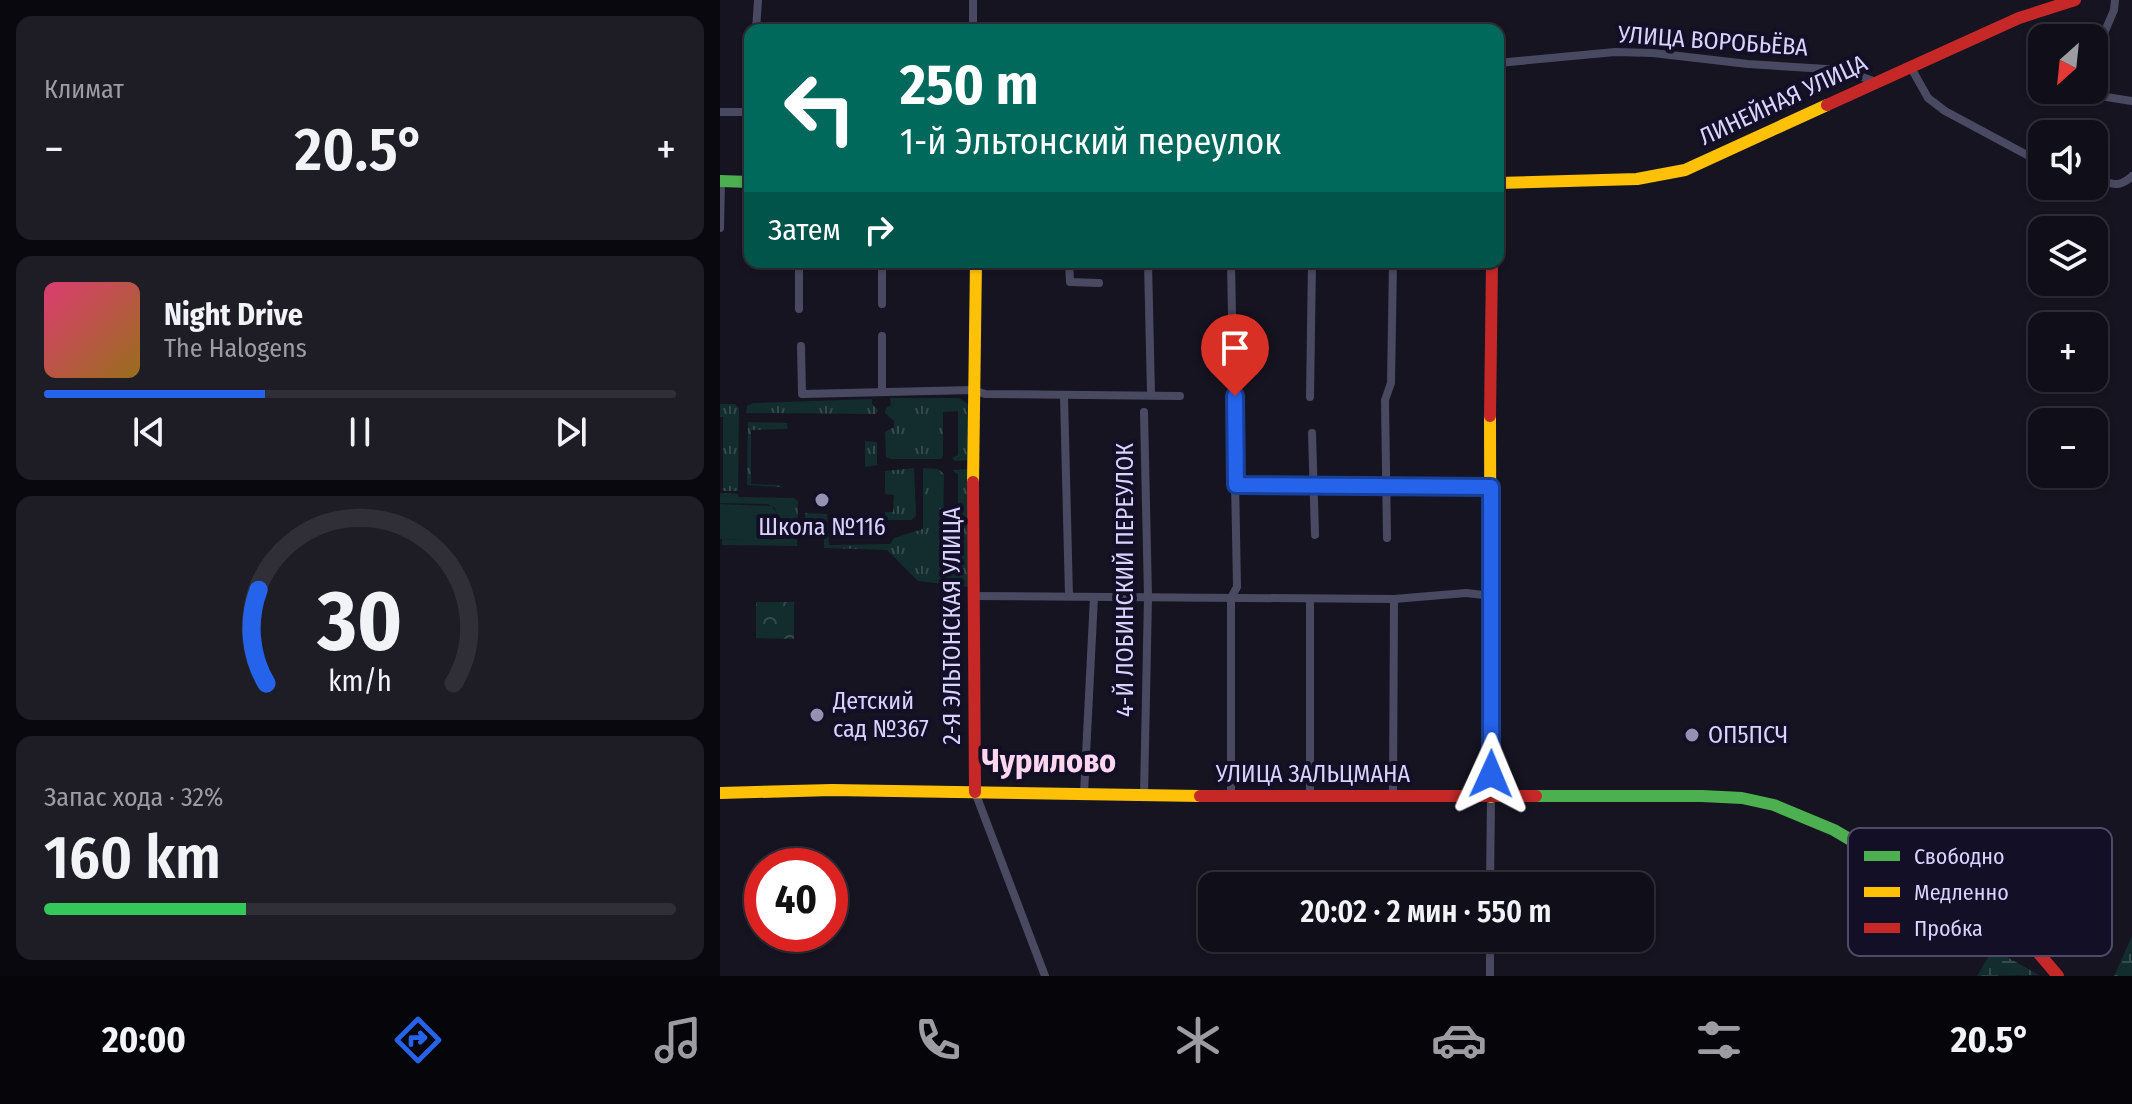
<!DOCTYPE html>
<html lang="ru">
<head>
<meta charset="utf-8">
<style>
	:root { --surface:#100f19; --page:#1e1d26; --text:#f1f3f6; --muted:#9c9ca2; --line:#302f38; --accent:#2563eb }
	body { margin:0; font-family:"Fira Sans Condensed",sans-serif; background:var(--page); color:var(--text); height:100vh; display:flex; flex-direction:column; font-size:30px; white-space:nowrap }
	* { box-sizing:border-box; margin:0 }
	p { font-size:26px; color:var(--muted) }
	.icon { flex:none; width:44px; height:44px; fill:none; stroke:currentColor; stroke-width:2; stroke-linecap:round; stroke-linejoin:round }
	.map { position:relative; flex:1; overflow:hidden }
	.sheet { display:flex; flex-direction:column; gap:16px; padding:16px; background:#09080e; width:720px }
	.sheet>* { flex:none }
	.top-card { position:absolute; left:24px; top:24px; width:760px; height:244px; border-radius:16px; box-shadow:0 2px 6px #0004,0 0 0 2px var(--line); background:#00695c; color:#fff; overflow:hidden }
	.needle { width:52px; rotate:207deg }
	.fabs { position:absolute; left:1308px; top:24px; display:grid; gap:16px }
	.fabs a { display:grid; place-items:center; width:80px; height:80px; border-radius:16px; background:var(--surface); box-shadow:0 2px 6px #0004,0 0 0 2px var(--line); font-size:40px }
	.speed { position:absolute; left:24px; top:848px; display:flex; gap:16px; font-size:40px; font-weight:700; text-align:center }
	.speed>* { display:grid; place-content:center; width:104px; height:104px; border-radius:50%; background:var(--surface); box-shadow:0 2px 6px #0004,0 0 0 2px var(--line); line-height:1 }
	.speed .limit { border:12px solid #d22; background:#fff; color:#111 }
	.pin { position:absolute; display:grid; place-items:center; width:68px; height:68px; color:#fff; margin:-82px -34px; border-radius:50% 50% 50% 0; rotate:-45deg; box-shadow:0 0 8px #0007 }
	.pin .icon { rotate:45deg }
	.me { position:absolute; width:88px; margin:-44px; rotate:1deg; stroke-linejoin:round; filter:drop-shadow(0 0 6px #0008) }
	.turn { display:flex; align-items:center; gap:28px; height:168px; padding:0 24px; font-size:36px }
	.turn .icon { width:104px; height:104px; stroke-width:2.5 }
	.turn b { display:block; font-size:56px; line-height:68px }
	.then { display:flex; align-items:center; height:76px; padding:0 24px; background:#0003; gap:16px; font-size:30px }
	.big { font-size:60px; font-weight:600; line-height:1.1 }
	.sheet .card { flex:1; display:flex; flex-direction:column; justify-content:center; gap:12px; min-width:0; padding:0 28px; border-radius:16px; background:var(--page) }
	.sheet .dial { align-items:center; gap:0 }
	.dial svg { height:208px; overflow:visible; fill:none; stroke:var(--line); stroke-width:7; stroke-linecap:round; text-anchor:middle }
	.dial text { fill:var(--text); stroke:none }
	.song { display:flex; align-items:center; gap:24px }
	.cover { width:96px; height:96px; border-radius:12px; background:linear-gradient(135deg,hsl(340 70% 55%),hsl(40 70% 35%)) }
	.played { height:8px; border-radius:4px; background:linear-gradient(90deg,var(--accent) 35%,var(--line) 35%) }
	.keys { display:flex; justify-content:space-around; direction:ltr }
	.heat { display:flex; justify-content:space-between; align-items:center; font-size:44px; direction:ltr }
	.charge { height:12px; border-radius:6px; background:linear-gradient(90deg,#34c759 32%,var(--line) 0) }
	.trip { position:absolute; left:478px; top:872px; width:456px; height:80px; border-radius:16px; background:var(--surface); box-shadow:0 2px 6px #0004,0 0 0 2px var(--line); font-weight:600; line-height:80px; text-align:center }
	.tab-bar { display:flex; height:128px; justify-content:space-around; align-items:center; background:#06060a; color:var(--muted) }
	.tab-bar .icon { width:56px; height:56px }
	.tab-bar .on { color:var(--accent) }
	.tab-bar b { font-size:36px; color:var(--text) }
	main { display:flex; flex:1; min-height:0 }
	.map>svg:first-child { display:block }
	.grass { fill:url(#grass-tufts) }
	.wetland { fill:url(#wetland-marsh) }
	.park { fill:url(#park-crowns) }
	.pitch { fill:#132c2d }
	.lines { fill:none; stroke-linecap:round; stroke-linejoin:round }
	.street { stroke:#4a4962; stroke-width:8 }
	.fast { stroke:#4caf50; stroke-width:12 }
	.slow { stroke:#ffc107; stroke-width:12 }
	.jam { stroke:#c62828; stroke-width:12 }
	.route-casing { stroke:#184099; stroke-width:20 }
	.route { stroke:#2563eb; stroke-width:14 }
	.poi-dot { fill:#9591b1; stroke:#130f26; stroke-width:3 }
	.labels { text-anchor:middle; dominant-baseline:central; stroke-width:8; stroke-linejoin:round; paint-order:stroke }
	.street-label { font-size:24px; fill:#d9d4ff; stroke:#130f26 }
	.poi-label { font-size:24px; fill:#d9d4ff; stroke:#130f26; text-anchor:start }
	.district-label { font-size:32px; font-weight:bold; fill:#ffd6f0; stroke:#130f26 }
	.key { fill:#130f26; stroke:#4e4a67; stroke-width:2 }
	.key-label { font-size:22px; fill:#d9d4ff }
</style>
</head>
<body>
<main>
<section class="sheet">
<div class="card"><p>Климат</p>
<div class="heat"><a>−</a><b class="big">20.5°</b><a>+</a></div>
</div>
<div class="card">
<div class="song"><i class="cover"></i><div><b>Night Drive</b><p>The Halogens</p></div></div>
<div class="played"></div>
<div class="keys"><svg class="icon" aria-label="previous" viewBox="0 0 24 24"><path d="M18 5L8 12l10 7zM5 5v14"/></svg><svg class="icon" aria-label="pause" viewBox="0 0 24 24"><path d="M8 5v14M16 5v14"/></svg><svg class="icon" aria-label="next" viewBox="0 0 24 24"><path d="M6 5l10 7-10 7zM19 5v14"/></svg></div>
</div>
<div class="card dial"><svg viewBox="0 0 100 80">
<path d="M14 69A42 42 0 1 1 86 69"/>
<path d="M14 69A42 42 0 0 1 11 33" stroke="#2563eb"/>
<text x="50" y="56" font-size="32" font-weight="700">30</text>
<text x="50" y="72" font-size="11">km/h</text>
</svg></div>
<div class="card"><p>Запас хода · 32%</p><b class="big">160 km</b><div class="charge"></div></div>
</section>
<div class="map">
<svg width="1412" height="976" viewBox="0 0 1412 976">
	<defs>
		<pattern id="grass-tufts" width="24" height="20" patternUnits="userSpaceOnUse" patternTransform="scale(2)"><rect width="24" height="20" fill="#132c2d"/><path d="M3 7l-1-3M5 7V3M7 7l1-3M15 17l-1-3M17 17v-4M19 17l1-3" fill="none" stroke="#354a4c"/></pattern>
		<pattern id="wetland-marsh" width="20" height="14" patternUnits="userSpaceOnUse" patternTransform="scale(2)"><rect width="20" height="14" fill="#132c2d"/><path d="M1 5h8M5 5V1M11 12h8M15 12V8" fill="none" stroke="#354a4c"/></pattern>
		<pattern id="park-crowns" width="20" height="18" patternUnits="userSpaceOnUse" patternTransform="scale(2)"><rect width="20" height="18" fill="#132c2d"/><path d="M2 6a3 3 0 1 1 6 0M12 15a3 3 0 1 1 6 0" fill="none" stroke="#354a4c"/></pattern>
	</defs>
	<rect width="100%" height="100%" fill="#161421"/>
	<g class="grass">
		<polygon points="170,398 239,398 248,404 249,460 235,461 232,458 238,455 238,411 223,412 223,456 221,459 171,459 166,457 165,432 174,427 174,421 165,413 166,408 171,405"/>
		<polygon points="152,399 152,404 158,410 156,414 26,413 27,406 33,403"/>
		<polygon points="0,404 15,404 19,408 18,491 3,491 3,417 0,417"/>
		<polygon points="28,422 67,423 68,429 31,430 31,484 60,485 61,487 27,485"/>
		<polygon points="145,441 157,442 157,465 145,467"/>
		<polygon points="194,468 196,516 191,520 165,520 165,512 173,512 174,495 165,494 165,471"/>
		<polygon points="203,468 218,469 224,474 223,535 238,534 238,474 232,470 247,469 248,587 198,581 167,550 104,548 104,536 85,536 85,513 107,514 109,545 170,544 174,538 203,529"/>
		<path d="M0,493L18,494L19,497L74,498L78,501L77,546L2,545V539L53,540C59,532 59,517 55,508L48,504L0,503Z"/>
		<polygon points="119,518 132,518 133,537 116,534 115,522"/>
	</g>
	<g class="wetland">
		<polygon points="1412,936 1412,976 1394,976"/>
		<polygon points="1273,949 1319,975 1257,976"/>
	</g>
	<polygon class="park" points="36,602 74,602 74,639 36,638"/>
	<polygon class="pitch" points="0,504 52,506 57,513 55,536 48,541 0,539"/>
	<g class="lines">
		<g class="street">
			<polyline points="36,30 38,0"/>
			<polyline points="253,30 253,0"/>
			<polyline points="1374,57 1394,10 1395,0"/>
			<polyline points="778,63 895,52 933,53 1028,64 1123,70 1156,82"/>
			<polyline points="1190,66 1208,98 1225,111 1322,163"/>
			<polyline points="1368,90 1380,96 1412,101"/>
			<polyline points="0,112 30,112"/>
			<path d="M1374,176C1389,184 1399,189 1412,176"/>
			<polyline points="0,228 1,181"/>
			<polyline points="349,262 350,282 379,283"/>
			<polyline points="428,262 431,395"/>
			<polyline points="162,304 162,262"/>
			<polyline points="79,309 79,262"/>
			<polyline points="162,336 162,392"/>
			<polyline points="81,346 82,394 253,390 265,394 460,396"/>
			<polyline points="344,396 349,596"/>
			<polyline points="590,397 592,262"/>
			<polyline points="592,433 595,535"/>
			<polyline points="516,485 771,487"/>
			<polyline points="667,538 665,400 671,383 673,262"/>
			<polyline points="254,596 674,599 746,593 773,596"/>
			<polyline points="590,599 590,796"/>
			<polyline points="255,792 325,976"/>
			<polyline points="364,794 374,597"/>
			<polyline points="424,795 428,597 424,412"/>
			<polyline points="511,796 511,598 517,587 511,262"/>
			<polyline points="673,796 674,599"/>
			<polyline points="770,886 771,797"/>
			<polyline points="770,938 770,976"/>
		</g>
		<g class="fast">
			<polyline points="0,181 30,182"/>
			<polyline points="816,796 982,796 1022,798 1054,805 1114,830 1246,908"/>
		</g>
		<g class="slow">
			<polyline points="778,183 917,179 965,170 1107,105"/>
			<polyline points="770,416 771,797"/>
			<polyline points="253,482 256,262"/>
			<polyline points="0,793 112,790 480,796"/>
		</g>
		<g class="jam">
			<polyline points="1107,105 1299,18 1355,0"/>
			<polyline points="770,416 772,262"/>
			<polyline points="253,482 255,792"/>
			<polyline points="480,796 816,796"/>
			<polyline points="1246,908 1315,949 1338,976"/>
		</g>
	</g>
	<g class="lines">
		<defs>
			<polyline id="route" points="515,396 516,485 771,487 771,774"/>
		</defs>
		<use href="#route" class="route-casing"/>
		<use href="#route" class="route"/>
	</g>
	<g class="poi-dot">
		<circle cx="102" cy="500" r="8"/>
		<circle cx="97" cy="715" r="8"/>
		<circle cx="972" cy="735" r="8"/>
	</g>
	<g class="labels">
		<g class="street-label">
			<text transform="translate(993 41) rotate(4)">УЛИЦА ВОРОБЬЁВА</text>
			<text transform="translate(1063 100) rotate(-25)">ЛИНЕЙНАЯ УЛИЦА</text>
			<text transform="translate(405 580) rotate(-90)">4-Й ЛОБИНСКИЙ ПЕРЕУЛОК</text>
			<text transform="translate(232 626) rotate(-90)">2-Я ЭЛЬТОНСКАЯ УЛИЦА</text>
			<text x="593" y="774">УЛИЦА ЗАЛЬЦМАНА</text>
		</g>
		<g class="poi-label">
			<text x="102" y="527" text-anchor="middle">Школа №116</text>
			<text x="113" y="701">Детский<tspan x="113" dy="28">сад №367</tspan></text>
			<text x="988" y="735">ОП5ПСЧ</text>
		</g>
		<g class="district-label">
			<text x="329" y="761">Чурилово</text>
		</g>
	</g>
	<rect x="1128" y="828" width="264" height="128" rx="12" class="key"/>
	<rect x="1144" y="851" width="36" height="10" fill="#4caf50"/>
	<rect x="1144" y="887" width="36" height="10" fill="#ffc107"/>
	<rect x="1144" y="923" width="36" height="10" fill="#c62828"/>
	<g class="key-label">
		<text x="1194" y="864">Свободно</text>
		<text x="1194" y="900">Медленно</text>
		<text x="1194" y="936">Пробка</text>
	</g>
</svg>
<div class="fabs">
<a><svg class="needle" viewBox="-14 -14 28 28"><path d="M0-13l5 13h-10z" fill="#e53935"/><path d="M0 13l5-13h-10z" fill="#9c9ca2"/></svg></a>
<a><svg class="icon" aria-label="sound" viewBox="0 0 24 24"><path d="M4 9h4l5-4v14l-5-4H4zM17 9q2 3 0 6"/></svg></a>
<a><svg class="icon" aria-label="layers" viewBox="0 0 24 24"><path d="M12 4l9 5-9 5-9-5zM3 14l9 5 9-5"/></svg></a>
<a>+</a>
<a>−</a>
</div>
<div class="speed"><div class="limit">40</div></div>
<div class="pin" style="left:515px;top:396px;background:#d93025"><svg class="icon" aria-label="arrive" viewBox="0 0 24 24"><path d="M6 21V4h12l-3 4 3 4H6"/></svg></div>
<svg class="me" style="left:771px;top:774px" viewBox="-20 -20 40 40"><path d="M0-17L14 15 0 8-14 15z" fill="#2563eb" stroke="#fff" stroke-width="4"/></svg>
<div class="trip">20:02 · 2 мин · 550 m</div>
<div class="top-card">
<div class="turn"><svg class="icon" aria-label="left" viewBox="0 0 24 24"><path d="M17 20v-9H6M10 6l-5 5 5 5"/></svg><div><b>250 m</b>1-й Эльтонский переулок</div></div>
<div class="then">Затем<svg class="icon" aria-label="right" viewBox="0 0 24 24"><path d="M7 20v-9h11M14 6l5 5-5 5"/></svg></div>
</div>
</div>
</main>
<nav class="tab-bar">
<b>20:00</b>
<svg class="icon on" aria-label="directions" viewBox="0 0 24 24"><path d="M12 3l9 9-9 9-9-9zM9 14v-3h6M13 9l2 2-2 2"/></svg>
<svg class="icon" aria-label="music" viewBox="0 0 24 24"><path d="M9 18V5l10-2v13"/><circle cx="6" cy="18" r="3"/><circle cx="16" cy="16" r="3"/></svg>
<svg class="icon" aria-label="phone" viewBox="0 0 24 24"><path d="M5 4h4l2 5-3 2q2 4 5 5l2-3 5 2v4C11 20 4 13 5 4z"/></svg>
<svg class="icon" aria-label="climate" viewBox="0 0 24 24"><path d="M12 3v18M4 7l16 10M4 17L20 7"/></svg>
<svg class="icon" aria-label="car" viewBox="0 0 24 24"><path d="M5 17H2v-5l4-1 3-4h7l3 4 3 1v5h-3M9 17h6M6 11h13"/><circle cx="7" cy="17" r="2"/><circle cx="17" cy="17" r="2"/></svg>
<svg class="icon" aria-label="filters" viewBox="0 0 24 24"><path d="M4 7h16M4 17h16"/><circle cx="9" cy="7" r="2"/><circle cx="15" cy="17" r="2"/></svg>
<b>20.5°</b>
</nav>
</body>
</html>
